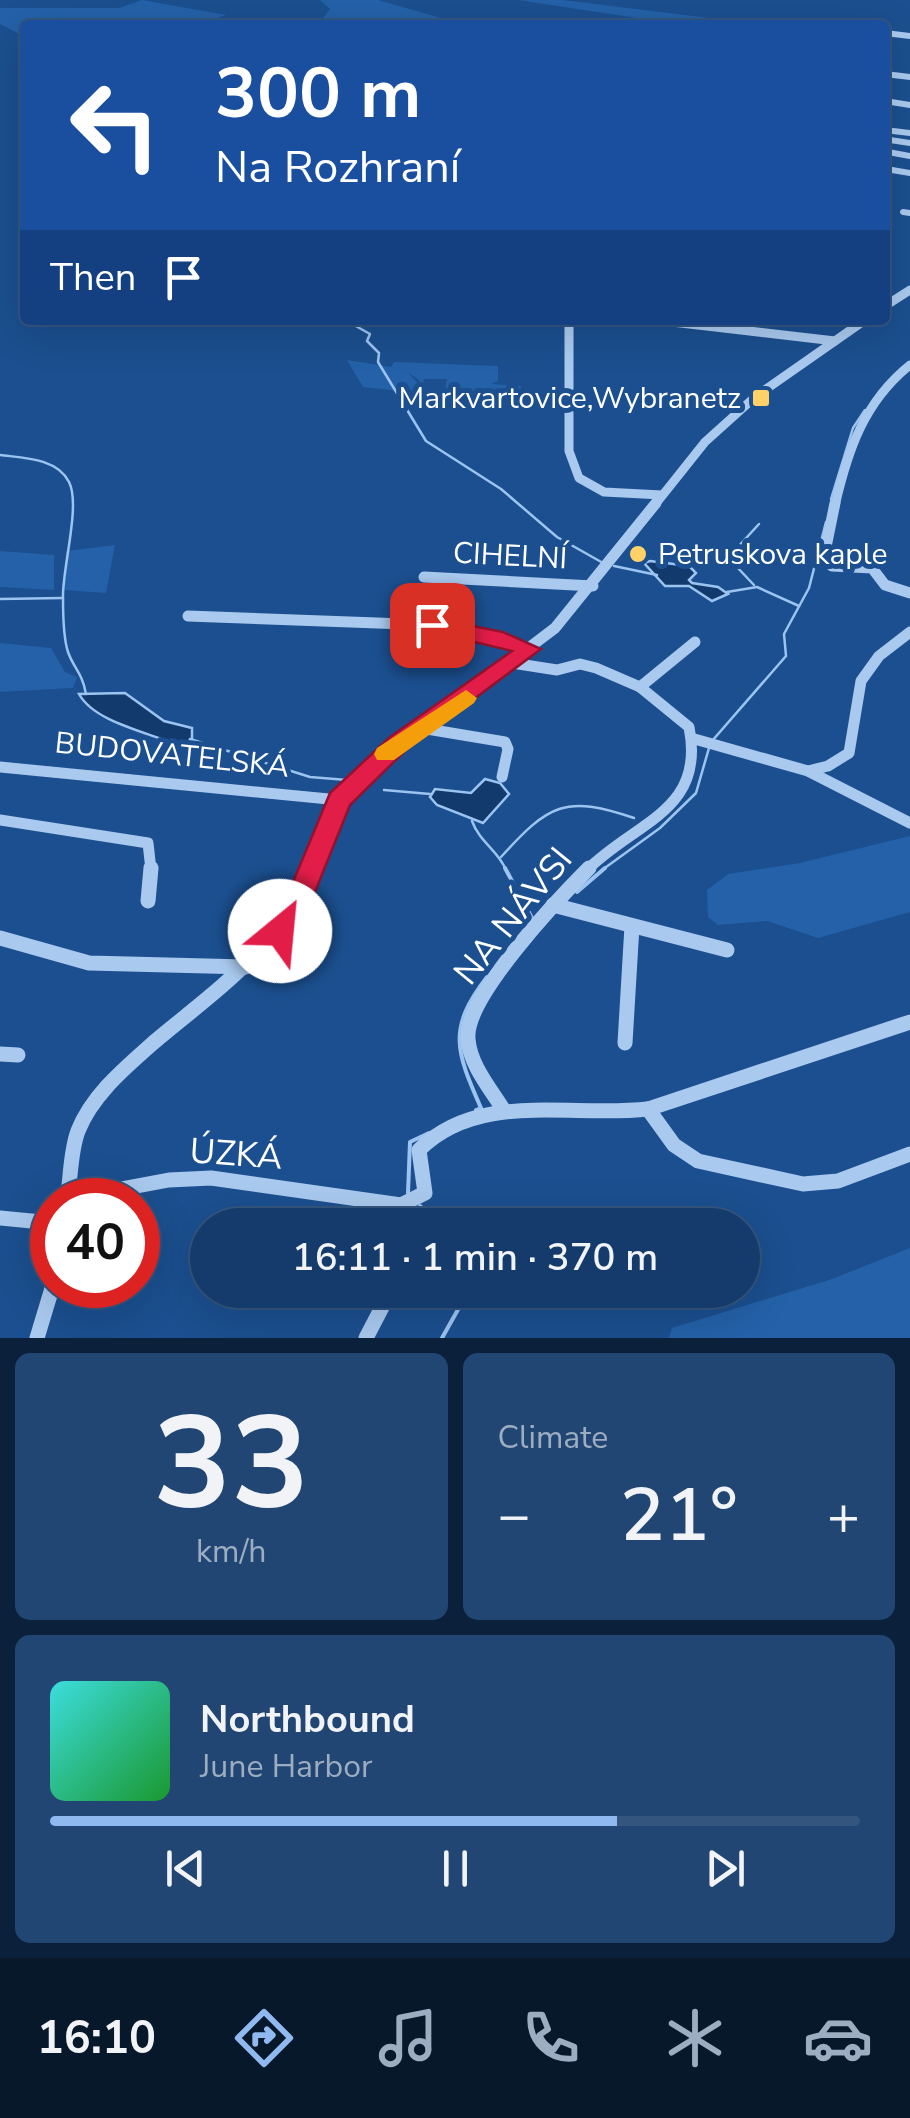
<!DOCTYPE html>
<html lang="en">
<head>
<meta charset="utf-8">
<style>
	:root { --surface:#143b6b; --page:#214673; --text:#f1f3f6; --muted:#9dadc1; --line:#33557e; --accent:#90b9f0 }
	body { margin:0; font-family:"Nunito Sans",sans-serif; background:var(--page); color:var(--text); height:100vh; display:flex; flex-direction:column; font-size:38px; white-space:nowrap }
	* { box-sizing:border-box; margin:0 }
	p { font-size:32px; color:var(--muted) }
	.icon { flex:none; width:55px; height:55px; fill:none; stroke:currentColor; stroke-width:2; stroke-linecap:round; stroke-linejoin:round }
	.map { position:relative; height:1338px; overflow:hidden }
	.sheet { display:flex; flex-direction:column; gap:15px; padding:15px; background:#0b203b; flex:1 }
	.sheet>* { flex:none }
	.banner { position:absolute; left:20px; top:20px; width:870px; height:305px; border-radius:10px; box-shadow:0 10px 40px #0002,0 0 0 2px var(--line); background:#1a4fa0; color:#fff; overflow:hidden }
	.speed { position:absolute; left:30px; top:1178px; display:flex; gap:20px; font-size:50px; font-weight:700; text-align:center }
	.speed>* { display:grid; place-content:center; width:130px; height:130px; border-radius:50%; background:var(--surface); box-shadow:0 10px 40px #0002,0 0 0 2px var(--line); line-height:1 }
	.speed .limit { border:15px solid #d22; background:#fff; color:#111 }
	.pin { position:absolute; display:grid; place-items:center; width:85px; height:85px; color:#fff; margin:-42px; border-radius:20px; box-shadow:0 5px 15px #0006 }
	.me { position:absolute; width:110px; margin:-55px; rotate:28deg; stroke-linejoin:round; filter:drop-shadow(0 0 8px #0008) }
	.turn { display:flex; align-items:center; gap:35px; height:210px; padding:0 30px; font-size:45px }
	.turn .icon { width:130px; height:130px; stroke-width:2.5 }
	.turn b { display:block; font-size:70px; line-height:85px }
	.then { display:flex; align-items:center; height:95px; padding:0 30px; background:#0003; gap:20px; font-size:38px }
	.big { font-size:75px; font-weight:600; line-height:1.1 }
	.sheet .card { flex:1; display:flex; flex-direction:column; justify-content:center; gap:15px; min-width:0; padding:0 35px; border-radius:15px; background:var(--page) }
	.sheet .dial { align-items:center; gap:0 }
	.dial b { font-size:130px; line-height:1 }
	.song { display:flex; align-items:center; gap:30px }
	.cover { width:120px; height:120px; border-radius:15px; background:linear-gradient(135deg,hsl(180 70% 55%),hsl(130 70% 35%)) }
	.played { height:10px; border-radius:5px; background:linear-gradient(90deg,var(--accent) 70%,var(--line) 70%) }
	.keys { display:flex; justify-content:space-around; direction:ltr }
	.heat { display:flex; justify-content:space-between; align-items:center; font-size:55px; direction:ltr }
	.sheet .tiles { flex:1; display:grid; gap:15px; grid-template-columns:1fr 1fr }
	.card:last-child { grid-column:span 2 }
	.trip { position:absolute; left:190px; top:1208px; width:570px; height:100px; border-radius:50px; background:var(--surface); box-shadow:0 10px 40px #0002,0 0 0 2px var(--line); font-weight:600; line-height:100px; text-align:center }
	.tabs { display:flex; height:160px; justify-content:space-around; align-items:center; background:#08182b; color:var(--muted) }
	.tabs .icon { width:70px; height:70px }
	.tabs .selected { color:var(--accent) }
	.tabs b { font-size:45px; color:var(--text) }
	.map>svg:first-child { display:block }
	.green { fill:#2461a8 }
	.water { fill:#123a6d; stroke:#9cc4f0; stroke-width:2.5 }
	.lines { fill:none; stroke-linecap:round; stroke-linejoin:round }
	.stream-far1 { stroke:#9cc4f0; stroke-width:2.5 }
	.stream { stroke:#9cc4f0; stroke-width:4 }
	.minor-far3 { stroke:#a9c9ee; stroke-width:6 }
	.minor-far2 { stroke:#a9c9ee; stroke-width:9 }
	.minor-far1 { stroke:#a9c9ee; stroke-width:11 }
	.minor { stroke:#a9c9ee; stroke-width:15 }
	.route { fill:#e11d48; stroke:#92132f; stroke-width:2.5 }
	.slow { fill:#f59e0b }
	.poi-dot { fill:#ffd166; stroke:#1b4f8f; stroke-width:4 }
	.labels { text-anchor:middle; dominant-baseline:central; stroke-width:10; stroke-linejoin:round; paint-order:stroke }
	.poi-label { font-size:30px; fill:#fff; stroke:#1b4f8f; text-anchor:end }
	.street-label { font-size:30px; fill:#fff; stroke:#1b4f8f }
	.near-street-label { font-size:35px; fill:#fff; stroke:#1b4f8f }
</style>
</head>
<body>
<div class="map">
<svg width="910" height="1338" viewBox="0 0 910 1338">
	<rect width="100%" height="100%" fill="#1b4f8f"/>
	<g class="green">
		<polygon points="142,0 226,15 194,25 25,25 25,37 0,24 0,8 119,8"/>
		<polygon points="320,0 378,0 465,25 326,25 324,17 330,9"/>
		<polygon points="518,0 563,0 749,23 657,21"/>
		<polygon points="347,360 391,367 394,362 498,366 498,381 491,384 521,386 521,399 444,394 447,379 423,379 427,390 436,395 423,393 419,380 407,372 418,383 418,393 363,387"/>
		<polygon points="115,545 106,593 65,590 66,551"/>
		<polygon points="0,551 54,555 54,590 0,587"/>
		<polygon points="0,643 51,648 65,672 77,677 73,688 0,692"/>
		<polygon points="910,836 910,912 818,938 767,921 718,925 708,917 707,890 728,874 800,863"/>
		<polygon points="910,1248 910,1338 669,1338 672,1328 832,1279"/>
	</g>
	<g class="water">
		<polygon points="650,561 689,566 696,573 689,580 692,583 718,587 728,594 712,601 689,586 665,586 644,563"/>
		<path d="M125,693L164,721L192,728V739L180,746C151,733 95,723 79,694Z"/>
		<polygon points="485,779 500,783 509,794 483,823 437,805 430,797 435,789 471,793"/>
	</g>
	<g class="lines">
		<g class="stream-far1">
			<polyline points="821,23 825,25"/>
			<polyline points="345,320 370,334 367,341 379,353 378,362 426,441 501,489 557,537 603,563"/>
			<path d="M0,455C23,458 57,458 69,482C81,505 62,569 63,598C63,613 63,637 68,652C74,669 82,672 86,694"/>
			<polyline points="831,499 853,428 865,410"/>
			<polyline points="614,566 657,575"/>
			<polyline points="754,585 736,566 741,558 737,548 759,524"/>
			<polyline points="727,592 757,587 799,606"/>
			<polyline points="0,599 63,598"/>
			<polyline points="190,739 310,777 347,780"/>
			<polyline points="712,741 786,656 784,634 809,588 826,522"/>
			<polyline points="384,790 430,794"/>
			<path d="M472,821C480,843 498,850 506,870"/>
			<path d="M501,857C548,805 565,794 634,818"/>
			<polyline points="602,870 660,828 696,793 709,748"/>
		</g>
		<g class="stream">
			<polyline points="505,868 533,920"/>
			<polyline points="577,892 605,868"/>
			<path d="M476,1110L481,1108C456,1051 447,1029 487,977"/>
			<polyline points="408,1193 410,1142 429,1133"/>
			<polyline points="420,1206 442,1225"/>
			<polyline points="442,1338 469,1290"/>
		</g>
		<g class="minor-far3">
			<polyline points="751,22 796,25"/>
			<polyline points="885,33 910,36"/>
			<polyline points="885,74 910,77"/>
			<polyline points="885,101 910,105"/>
			<polyline points="893,131 910,133"/>
			<polyline points="890,140 910,143"/>
			<polyline points="888,152 910,156"/>
			<polyline points="892,170 910,173"/>
			<polyline points="903,212 910,213"/>
		</g>
		<g class="minor-far2">
			<polyline points="885,306 910,290"/>
			<polyline points="569,320 569,451 579,478 604,492 662,495"/>
			<polyline points="655,320 835,341"/>
			<polyline points="654,506 705,442 755,397 865,320"/>
			<path d="M835,506C848,450 864,402 910,365"/>
		</g>
		<g class="minor-far1">
			<polyline points="835,503 824,557 832,566 872,568 885,585 910,593"/>
			<polyline points="424,577 593,586"/>
			<polyline points="188,616 432,625 530,649"/>
			<path d="M512,663L557,670L580,664L596,668L640,687L689,727C706,811 636,821 587,870"/>
			<polyline points="640,687 695,642"/>
			<polyline points="421,728 505,742 508,749 502,777"/>
			<polyline points="691,738 808,771 910,823"/>
			<polyline points="0,767 339,800"/>
			<polyline points="808,771 828,766 849,753 861,681 879,656 910,632"/>
			<polyline points="0,820 148,843 151,870"/>
			<polyline points="312,870 336,813 360,776 555,628 656,503"/>
		</g>
		<g class="minor">
			<polyline points="148,901 151,868"/>
			<polyline points="553,905 727,950"/>
			<polyline points="0,938 89,963 246,967"/>
			<polyline points="625,1043 632,926"/>
			<polyline points="0,1054 18,1055"/>
			<path d="M503,1109C490,1088 470,1065 468,1039C464,998 559,898 589,868"/>
			<polyline points="648,1109 674,1145 698,1161 803,1184 838,1181 910,1154"/>
			<polyline points="67,1199 169,1180 211,1178 401,1205"/>
			<path d="M67,1200C71,1178 70,1152 78,1131C92,1095 125,1068 153,1043C216,990 281,947 313,868"/>
			<polyline points="0,1218 52,1223"/>
			<path d="M402,1225L401,1205L425,1193L419,1150C479,1090 572,1118 648,1109L910,1022"/>
			<polyline points="37,1338 53,1285"/>
			<polyline points="366,1338 391,1290"/>
		</g>
	</g>
	<polygon class="route" points="432,618 503,632 541,649 407,749 350,805 313,897 290,939 271,939 267,931 288,894 330,793 390,737 512,651 424,630 421,625"/>
	<polygon class="slow" points="466,690 477,698 474,703 394,760 377,760 374,754 377,748"/>
	<g class="poi-dot">
		<rect x="751" y="388" width="20" height="20" rx="5"/>
		<circle cx="638" cy="554" r="10"/>
	</g>
	<g class="labels">
		<g class="poi-label">
			<text x="741" y="398">Markvartovice,Wybranetz</text>
			<text x="658" y="554" text-anchor="start">Petruskova kaple</text>
		</g>
		<g class="street-label">
			<text transform="translate(510 556) rotate(3)">CIHELNÍ</text>
			<text transform="translate(172 755) rotate(6)">BUDOVATELSKÁ</text>
		</g>
		<g class="near-street-label">
			<text transform="translate(513 916) rotate(-51)">NA NÁVSI</text>
			<text transform="translate(236 1154) rotate(4)">ÚZKÁ</text>
		</g>
	</g>
</svg>
<div class="speed"><div class="limit">40</div></div>
<div class="pin" style="left:432px;top:625px;background:#d93025"><svg class="icon" aria-label="arrive" viewBox="0 0 24 24"><path d="M6 21V4h12l-3 4 3 4H6"/></svg></div>
<svg class="me" style="left:280px;top:931px" viewBox="-20 -20 40 40"><circle r="19" fill="#fff"/><path d="M0-13L10 11 0 6-10 11z" fill="#e11d48"/></svg>
<div class="trip">16:11 · 1 min · 370 m</div>
<div class="banner">
<div class="turn"><svg class="icon" aria-label="left" viewBox="0 0 24 24"><path d="M17 20v-9H6M10 6l-5 5 5 5"/></svg><div><b>300 m</b>Na Rozhraní</div></div>
<div class="then">Then<svg class="icon" aria-label="arrive" viewBox="0 0 24 24"><path d="M6 21V4h12l-3 4 3 4H6"/></svg></div>
</div>
</div>
<section class="sheet">
<div class="tiles">
<div class="card dial"><b>33</b><p>km/h</p></div>
<div class="card"><p>Climate</p>
<div class="heat"><a>−</a><b class="big">21°</b><a>+</a></div>
</div>
<div class="card">
<div class="song"><i class="cover"></i><div><b>Northbound</b><p>June Harbor</p></div></div>
<div class="played"></div>
<div class="keys"><svg class="icon" aria-label="previous" viewBox="0 0 24 24"><path d="M18 5L8 12l10 7zM5 5v14"/></svg><svg class="icon" aria-label="pause" viewBox="0 0 24 24"><path d="M8 5v14M16 5v14"/></svg><svg class="icon" aria-label="next" viewBox="0 0 24 24"><path d="M6 5l10 7-10 7zM19 5v14"/></svg></div>
</div>
</div>
</section>
<nav class="tabs">
<b>16:10</b>
<svg class="icon selected" aria-label="directions" viewBox="0 0 24 24"><path d="M12 3l9 9-9 9-9-9zM9 14v-3h6M13 9l2 2-2 2"/></svg>
<svg class="icon" aria-label="music" viewBox="0 0 24 24"><path d="M9 18V5l10-2v13"/><circle cx="6" cy="18" r="3"/><circle cx="16" cy="16" r="3"/></svg>
<svg class="icon" aria-label="phone" viewBox="0 0 24 24"><path d="M5 4h4l2 5-3 2q2 4 5 5l2-3 5 2v4C11 20 4 13 5 4z"/></svg>
<svg class="icon" aria-label="climate" viewBox="0 0 24 24"><path d="M12 3v18M4 7l16 10M4 17L20 7"/></svg>
<svg class="icon" aria-label="car" viewBox="0 0 24 24"><path d="M5 17H2v-5l4-1 3-4h7l3 4 3 1v5h-3M9 17h6M6 11h13"/><circle cx="7" cy="17" r="2"/><circle cx="17" cy="17" r="2"/></svg>
</nav>
</body>
</html>
